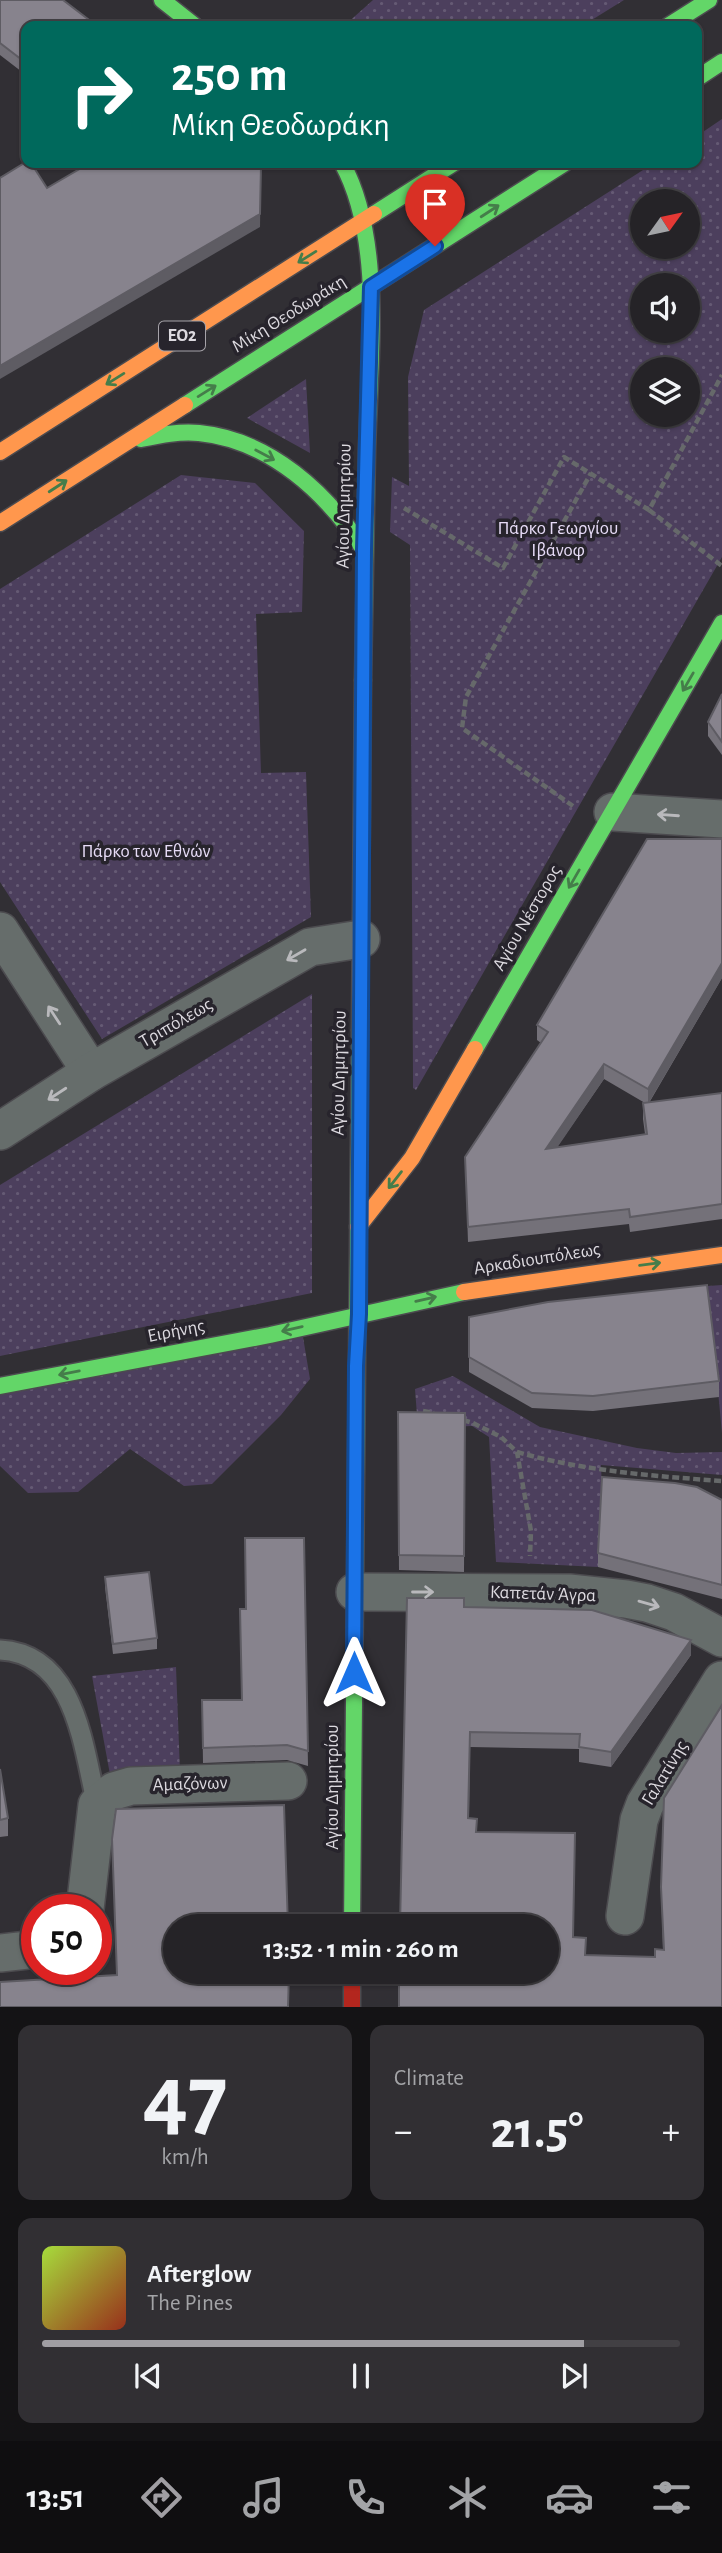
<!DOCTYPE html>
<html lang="en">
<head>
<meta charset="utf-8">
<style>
	:root { --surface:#252327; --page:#312f33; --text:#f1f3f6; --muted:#a3a4a7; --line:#424044; --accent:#a09ea3 }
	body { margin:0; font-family:"Alegreya Sans",sans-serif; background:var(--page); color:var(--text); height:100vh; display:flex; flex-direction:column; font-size:26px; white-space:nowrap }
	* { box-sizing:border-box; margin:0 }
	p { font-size:23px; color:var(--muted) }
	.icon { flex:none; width:38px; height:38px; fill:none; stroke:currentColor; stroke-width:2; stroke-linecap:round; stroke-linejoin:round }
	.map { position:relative; height:2007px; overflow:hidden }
	.sheet { display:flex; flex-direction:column; gap:18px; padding:18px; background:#141315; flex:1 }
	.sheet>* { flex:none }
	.banner { position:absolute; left:21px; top:21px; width:681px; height:147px; border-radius:14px; box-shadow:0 2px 5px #0004,0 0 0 2px var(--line); background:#00695c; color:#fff; overflow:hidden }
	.needle { width:46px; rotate:57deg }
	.tools { position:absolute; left:630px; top:189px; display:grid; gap:14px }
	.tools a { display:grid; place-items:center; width:70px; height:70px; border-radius:50%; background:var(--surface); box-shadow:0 2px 5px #0004,0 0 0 2px var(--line); font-size:35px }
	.speed { position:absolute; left:21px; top:1894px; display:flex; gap:14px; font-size:35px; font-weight:700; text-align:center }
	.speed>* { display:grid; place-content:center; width:91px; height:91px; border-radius:50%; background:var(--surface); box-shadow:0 2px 5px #0004,0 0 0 2px var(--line); line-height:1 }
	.speed .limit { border:10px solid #d22; background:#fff; color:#111 }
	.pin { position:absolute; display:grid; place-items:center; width:60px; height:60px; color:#fff; margin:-72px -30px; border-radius:50% 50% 50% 0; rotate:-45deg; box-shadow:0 0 7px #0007 }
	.pin .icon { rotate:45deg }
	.me { position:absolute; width:77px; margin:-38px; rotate:0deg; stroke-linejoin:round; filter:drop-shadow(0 0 5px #0008) }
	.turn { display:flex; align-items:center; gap:24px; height:147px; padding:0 35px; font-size:32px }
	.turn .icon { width:91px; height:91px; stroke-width:2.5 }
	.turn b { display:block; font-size:49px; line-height:60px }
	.big { font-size:52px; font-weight:700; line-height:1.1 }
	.sheet .tile { flex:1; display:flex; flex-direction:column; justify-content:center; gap:10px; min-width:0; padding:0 24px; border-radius:14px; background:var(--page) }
	.sheet .dial { align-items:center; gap:0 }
	.dial b { font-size:91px; line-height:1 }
	.song { display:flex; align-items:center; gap:21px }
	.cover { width:84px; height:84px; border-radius:10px; background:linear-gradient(135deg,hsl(80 70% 55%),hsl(10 70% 35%)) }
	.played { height:7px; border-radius:4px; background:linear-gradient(90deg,var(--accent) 85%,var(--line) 85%) }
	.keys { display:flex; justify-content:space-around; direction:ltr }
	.heat { display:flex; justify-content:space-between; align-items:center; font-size:38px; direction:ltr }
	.sheet .tiles { flex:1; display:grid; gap:18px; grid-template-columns:1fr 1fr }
	.tile:last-child { grid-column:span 2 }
	.trip { position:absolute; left:163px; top:1914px; width:396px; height:70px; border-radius:35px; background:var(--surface); box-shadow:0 2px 5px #0004,0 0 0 2px var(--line); font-weight:700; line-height:70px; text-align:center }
	.dock { display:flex; height:112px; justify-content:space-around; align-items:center; background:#0f0e10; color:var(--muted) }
	.dock .icon { width:49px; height:49px }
	.dock .active { color:var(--accent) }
	.dock b { font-size:32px; color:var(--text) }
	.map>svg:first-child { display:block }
	.green { fill:url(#green-dots); fill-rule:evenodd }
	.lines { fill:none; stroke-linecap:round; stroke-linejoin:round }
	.lane-casing { stroke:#4c4b4f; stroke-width:23 }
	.street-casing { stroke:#4c4b4f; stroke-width:40 }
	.fast-casing { stroke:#4c4b4f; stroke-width:19 }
	.slow-casing { stroke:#4c4b4f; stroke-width:19 }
	.jam-casing { stroke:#4c4b4f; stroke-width:19 }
	.path { stroke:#66696a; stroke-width:4.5; stroke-dasharray:7 3.5; stroke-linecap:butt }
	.lane { stroke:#666d6b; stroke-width:19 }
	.street { stroke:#666d6b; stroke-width:37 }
	.fast { stroke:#63d668; stroke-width:16 }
	.slow { stroke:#ff974d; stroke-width:16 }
	.jam { stroke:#b3261e; stroke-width:16 }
	.wall { fill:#747179; fill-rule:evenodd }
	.shaded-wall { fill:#5e5c63 }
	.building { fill:#87838d; stroke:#5e5c63; stroke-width:2 }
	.oneway { stroke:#457d4a }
	.oneway2 { stroke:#b9b9bc }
	.route-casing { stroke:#114b97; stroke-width:18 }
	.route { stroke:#1a73e8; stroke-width:12 }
	.labels { text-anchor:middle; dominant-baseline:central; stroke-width:7; stroke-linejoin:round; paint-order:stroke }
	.shield { fill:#27242c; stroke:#a6a3a9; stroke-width:2 }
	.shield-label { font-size:18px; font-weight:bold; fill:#dcd9df }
	.street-label { font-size:19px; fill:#dcd9df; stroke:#27242c }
	.park-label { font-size:19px; fill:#e7dcf7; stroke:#27242c }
</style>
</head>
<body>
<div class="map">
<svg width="722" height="2007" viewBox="0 0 722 2007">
	<defs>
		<pattern id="green-dots" width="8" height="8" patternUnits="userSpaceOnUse" patternTransform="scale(1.75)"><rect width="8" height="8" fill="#4c3f5d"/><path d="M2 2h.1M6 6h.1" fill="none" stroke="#655a74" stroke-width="1.8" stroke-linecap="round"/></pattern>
	</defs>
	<rect width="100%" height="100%" fill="#312f34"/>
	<g class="green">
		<polygon points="373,0 624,0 582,26 344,26"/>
		<path d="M722,119V557L416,1090L413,1088V1077L410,545L390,532L392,477L409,486L408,377L424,310L654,163H696L697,136ZM642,201H688V247H642ZM642,285H688V331H642ZM642,369H688V415H642Z"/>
		<polygon points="306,379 310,453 247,418"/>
		<polygon points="181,475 255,483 304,531 302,612 256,614 261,773 306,772 311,917 102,1039 0,882 0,589"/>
		<polygon points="312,994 312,1293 0,1356 0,1185"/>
		<polygon points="722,1285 722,1433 708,1286"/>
		<polygon points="303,1337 310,1379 281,1415 212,1484 184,1486 130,1449 78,1492 28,1493 0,1466 0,1391"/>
		<polygon points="453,1376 540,1427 637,1448 676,1453 722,1452 722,1475 601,1465 602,1491 598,1567 496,1562 489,1437 472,1426 418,1428 415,1389"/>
		<polygon points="176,1667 180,1772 111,1780 92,1676"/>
	</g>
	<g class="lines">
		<defs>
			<path id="lane" d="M0,1650C76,1654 83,1747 97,1805"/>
			<g id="street">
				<polyline points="613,812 722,819"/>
				<polyline points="0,931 91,1072"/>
				<polyline points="0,1131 91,1072 310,947 361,939"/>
				<polyline points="355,1592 569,1593 626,1599 647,1603 674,1612 722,1638"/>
				<polyline points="85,1909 97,1805 114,1791 131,1786 288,1781"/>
				<polyline points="625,1916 639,1820 645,1804 722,1680"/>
				<polyline points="0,1953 37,1949"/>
			</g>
			<g id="fast">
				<polyline points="162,0 195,26"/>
				<polyline points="668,26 709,0"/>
				<polyline points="696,79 722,62"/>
				<path d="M342,163C385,241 369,363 367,451C365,528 364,604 363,680"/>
				<polyline points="374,214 454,163"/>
				<polyline points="185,405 565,163"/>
				<path d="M141,439C160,435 180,431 199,433C270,440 327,493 364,550"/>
				<polyline points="475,1049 722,623"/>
				<polyline points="0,1386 270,1335 464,1292"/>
				<polyline points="352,1927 360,1030"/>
			</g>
			<g id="slow">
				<polyline points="0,452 374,214"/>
				<polyline points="0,523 185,405"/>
				<polyline points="360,1030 363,680"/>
				<polyline points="358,1227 412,1158 475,1049"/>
				<polyline points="464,1292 722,1255"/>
			</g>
			<polyline id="jam" points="352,1972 352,2007"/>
		</defs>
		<use href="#lane" class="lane-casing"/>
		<use href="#street" class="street-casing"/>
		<use href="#fast" class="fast-casing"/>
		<use href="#slow" class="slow-casing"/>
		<use href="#jam" class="jam-casing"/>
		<g class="path">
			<polyline points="404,508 503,568 564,457 649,510 722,375"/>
			<polyline points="649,510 722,566"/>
			<polyline points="573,806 462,728 466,697 591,473"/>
			<polyline points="423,1411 434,1413"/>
			<polyline points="463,1420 473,1423 501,1437 517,1452 531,1531 530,1556"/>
			<path d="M517,1452C584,1471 653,1476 722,1481"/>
		</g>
		<use href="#lane" class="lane"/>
		<use href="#street" class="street"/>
		<use href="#fast" class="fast"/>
		<use href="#slow" class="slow"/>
		<use href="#jam" class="jam"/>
	</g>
	<g class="wall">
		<polygon points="0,0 26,26 26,75 0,55"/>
		<polygon points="722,694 722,755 708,736 708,722"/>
		<path d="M722,978L649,1103L722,1093V1219L630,1232L629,1224L468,1242L465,1157L541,1043L537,1040V1025ZM604,1079L645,1103H643V1119L645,1134L557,1147Z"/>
		<polygon points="469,1317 719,1381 719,1397 593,1411 532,1408 469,1372"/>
		<polygon points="398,1412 465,1413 464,1572 399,1570"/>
		<polygon points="722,1500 722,1599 598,1567 598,1553"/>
		<polygon points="304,1538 308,1766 287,1760 203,1763 202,1700 242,1700"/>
		<polygon points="105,1577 157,1638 157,1649 113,1654 105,1587"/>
		<polygon points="464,1607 691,1655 611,1767 579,1762 579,1749 470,1747 469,1818 477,1832 573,1937 585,1955 655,1957 663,1950 661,1887 722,2007 400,1927"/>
		<polygon points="0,1769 8,1818 8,1836 0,1837"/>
		<polygon points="112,1839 289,1972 289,2007 0,2007 117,1975"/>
	</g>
	<g class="shaded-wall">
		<polygon points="261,165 260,227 0,379 0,366"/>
		<polygon points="722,963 722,978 648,1104 648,1089"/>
		<polygon points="604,1064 604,1079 546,1164 546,1149"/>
		<polygon points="691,1640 691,1655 611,1767 611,1752"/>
	</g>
	<g class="building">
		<polygon points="0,0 63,0 97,26 26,26 26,63 0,43"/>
		<polygon points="26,162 31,163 47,188 90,163 258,163 261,165 260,214 0,366 0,178"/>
		<polygon points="722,694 722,742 708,722"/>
		<polygon points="647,839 722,839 722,963 648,1089 604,1064 546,1149 647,1134 643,1103 722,1093 722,1204 630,1217 629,1209 468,1227 465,1157 548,1032 537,1025"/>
		<polygon points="707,1285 719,1381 593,1396 532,1393 469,1357 469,1317 548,1302"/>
		<polygon points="398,1412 465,1413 464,1556 399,1555"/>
		<polygon points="602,1477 675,1483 697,1487 722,1500 722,1585 598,1553"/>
		<polygon points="245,1538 304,1538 308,1751 287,1745 203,1748 202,1700 242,1700 240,1609 246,1609"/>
		<polygon points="149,1572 157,1638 113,1644 105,1577"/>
		<polygon points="407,1598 464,1598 464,1607 592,1610 691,1640 611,1752 579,1747 580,1734 470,1732 468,1818 477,1819 476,1832 575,1833 573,1937 586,1938 585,1955 655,1957 655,1949 664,1950 661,1887 664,1798 722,1705 722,2007 399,2007 399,1972 546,1972 546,1927 400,1927"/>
		<polygon points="0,1769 8,1818 0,1820"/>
		<polygon points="284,1805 288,1927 175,1927 175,1972 289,1972 288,2007 0,2007 0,1982 117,1975 112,1839 116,1809"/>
	</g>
	<defs><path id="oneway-shaft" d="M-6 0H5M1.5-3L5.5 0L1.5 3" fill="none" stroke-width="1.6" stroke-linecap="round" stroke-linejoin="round" transform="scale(1.75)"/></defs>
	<g class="oneway">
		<use href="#oneway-shaft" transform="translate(490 211) rotate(-33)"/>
		<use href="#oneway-shaft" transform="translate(307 257) rotate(148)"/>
		<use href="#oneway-shaft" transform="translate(115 379) rotate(148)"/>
		<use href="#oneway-shaft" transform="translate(207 391) rotate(-32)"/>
		<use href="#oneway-shaft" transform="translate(265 455) rotate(28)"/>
		<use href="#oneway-shaft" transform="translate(58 486) rotate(-33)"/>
		<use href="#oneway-shaft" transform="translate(688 682) rotate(120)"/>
		<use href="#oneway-shaft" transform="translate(574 879) rotate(120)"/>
		<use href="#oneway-shaft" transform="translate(395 1180) rotate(128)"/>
		<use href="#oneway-shaft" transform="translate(650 1264) rotate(-7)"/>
		<use href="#oneway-shaft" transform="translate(426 1299) rotate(-13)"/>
		<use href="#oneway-shaft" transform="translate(292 1329) rotate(167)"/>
		<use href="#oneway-shaft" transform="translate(69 1373) rotate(169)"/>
	</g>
	<g class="oneway2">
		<use href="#oneway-shaft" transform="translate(668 815) rotate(-176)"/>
		<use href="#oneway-shaft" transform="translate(296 955) rotate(150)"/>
		<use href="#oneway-shaft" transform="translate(54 1015) rotate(-123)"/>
		<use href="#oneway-shaft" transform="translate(57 1094) rotate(147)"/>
		<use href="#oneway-shaft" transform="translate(423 1592)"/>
		<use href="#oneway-shaft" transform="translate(649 1604) rotate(16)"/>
	</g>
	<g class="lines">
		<defs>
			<polyline id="route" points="354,1673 356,1366 359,1314 364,550 371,287 435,246"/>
		</defs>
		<use href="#route" class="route-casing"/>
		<use href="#route" class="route"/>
	</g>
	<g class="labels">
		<rect class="shield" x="159" y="321.5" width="46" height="29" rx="5"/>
		<g class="shield-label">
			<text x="182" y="336">ΕΟ2</text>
		</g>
		<g class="street-label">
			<text transform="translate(289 314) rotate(-32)">Μίκη Θεοδωράκη</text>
			<text transform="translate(344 506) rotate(-89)">Αγίου Δημητρίου</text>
			<text transform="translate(527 918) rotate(-60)">Αγίου Νέστορος</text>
			<text transform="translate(176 1023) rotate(-30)">Τριπόλεως</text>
			<text transform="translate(339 1073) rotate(-89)">Αγίου Δημητρίου</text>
			<text transform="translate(537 1259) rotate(-9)">Αρκαδιουπόλεως</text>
			<text transform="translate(176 1331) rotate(-11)">Ειρήνης</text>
			<text transform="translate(543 1594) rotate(2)">Καπετάν Άγρα</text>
			<text transform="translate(665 1773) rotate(-59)">Γαλατίνης</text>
			<text transform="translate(190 1784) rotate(-2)">Αμαζόνων</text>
			<text transform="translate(332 1787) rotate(-90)">Αγίου Δημητρίου</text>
		</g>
		<g class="park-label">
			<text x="558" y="528">Πάρκο Γεωργίου<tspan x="558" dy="22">Ιβάνοφ</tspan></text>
			<text x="146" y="851">Πάρκο των Εθνών</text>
		</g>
	</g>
</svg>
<div class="tools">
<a><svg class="needle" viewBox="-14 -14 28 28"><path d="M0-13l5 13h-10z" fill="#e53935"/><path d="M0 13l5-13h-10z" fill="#a3a4a7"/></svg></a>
<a><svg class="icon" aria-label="sound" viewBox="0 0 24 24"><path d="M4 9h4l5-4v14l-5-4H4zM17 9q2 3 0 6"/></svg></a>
<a><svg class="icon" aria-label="layers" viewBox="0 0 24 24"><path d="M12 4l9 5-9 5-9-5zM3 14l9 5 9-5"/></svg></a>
</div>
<div class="speed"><div class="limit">50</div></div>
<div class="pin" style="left:435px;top:246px;background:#d93025"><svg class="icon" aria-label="arrive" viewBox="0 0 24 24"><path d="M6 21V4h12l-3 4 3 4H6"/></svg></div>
<svg class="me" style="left:354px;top:1673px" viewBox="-20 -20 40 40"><path d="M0-17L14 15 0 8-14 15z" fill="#1a73e8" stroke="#fff" stroke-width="4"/></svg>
<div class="trip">13:52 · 1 min · 260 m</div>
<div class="banner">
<div class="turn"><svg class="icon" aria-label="right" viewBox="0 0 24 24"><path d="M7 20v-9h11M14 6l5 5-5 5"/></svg><div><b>250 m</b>Μίκη Θεοδωράκη</div></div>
</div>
</div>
<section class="sheet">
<div class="tiles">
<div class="tile dial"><b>47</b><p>km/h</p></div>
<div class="tile"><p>Climate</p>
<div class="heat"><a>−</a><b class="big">21.5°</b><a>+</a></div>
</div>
<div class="tile">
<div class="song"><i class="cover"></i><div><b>Afterglow</b><p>The Pines</p></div></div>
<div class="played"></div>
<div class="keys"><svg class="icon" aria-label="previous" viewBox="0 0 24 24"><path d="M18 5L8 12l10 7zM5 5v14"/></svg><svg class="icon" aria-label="pause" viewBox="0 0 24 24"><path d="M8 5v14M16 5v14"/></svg><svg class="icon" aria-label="next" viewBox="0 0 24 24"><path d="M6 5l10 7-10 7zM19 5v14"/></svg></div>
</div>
</div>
</section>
<nav class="dock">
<b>13:51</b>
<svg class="icon active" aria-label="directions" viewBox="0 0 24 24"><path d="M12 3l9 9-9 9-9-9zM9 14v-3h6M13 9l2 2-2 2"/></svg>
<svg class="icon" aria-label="music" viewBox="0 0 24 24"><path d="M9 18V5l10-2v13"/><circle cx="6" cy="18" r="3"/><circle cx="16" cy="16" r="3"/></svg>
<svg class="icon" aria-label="phone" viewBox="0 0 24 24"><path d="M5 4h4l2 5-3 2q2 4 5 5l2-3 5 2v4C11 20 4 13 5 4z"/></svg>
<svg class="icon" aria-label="climate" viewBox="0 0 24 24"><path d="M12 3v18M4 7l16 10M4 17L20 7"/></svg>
<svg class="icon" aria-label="car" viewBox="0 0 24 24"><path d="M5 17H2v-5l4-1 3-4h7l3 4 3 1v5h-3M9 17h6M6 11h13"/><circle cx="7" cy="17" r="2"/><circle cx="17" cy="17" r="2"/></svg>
<svg class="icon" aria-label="filters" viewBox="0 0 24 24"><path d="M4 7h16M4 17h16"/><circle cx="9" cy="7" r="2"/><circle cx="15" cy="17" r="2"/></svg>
</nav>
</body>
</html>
